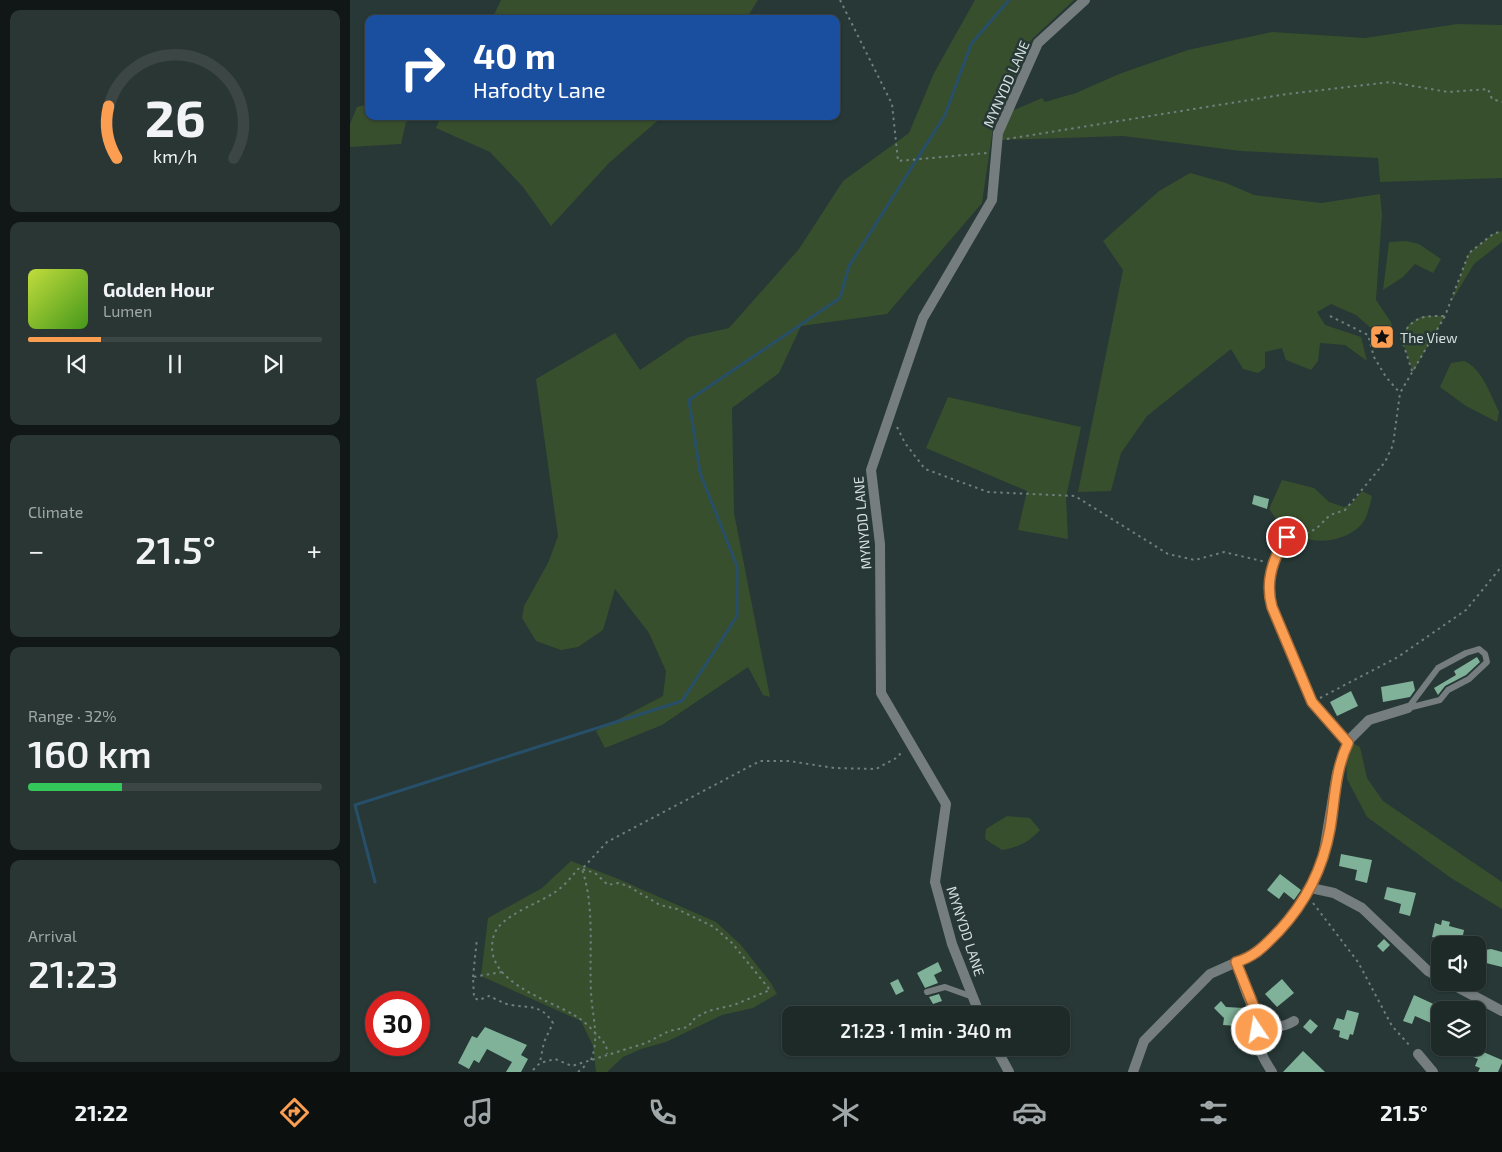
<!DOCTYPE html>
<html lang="en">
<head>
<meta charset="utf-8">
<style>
	:root { --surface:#1d2a28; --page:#2a3634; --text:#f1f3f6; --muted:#a0a7a8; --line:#3b4645; --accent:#fb9e51 }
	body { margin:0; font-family:"Exo 2",sans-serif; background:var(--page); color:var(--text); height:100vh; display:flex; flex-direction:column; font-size:19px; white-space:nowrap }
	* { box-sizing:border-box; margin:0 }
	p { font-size:16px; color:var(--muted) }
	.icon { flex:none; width:28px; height:28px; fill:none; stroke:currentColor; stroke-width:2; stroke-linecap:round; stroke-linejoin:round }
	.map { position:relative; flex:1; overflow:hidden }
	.drawer { display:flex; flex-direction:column; gap:10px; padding:10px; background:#101716; width:350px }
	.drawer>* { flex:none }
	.guide { position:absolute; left:15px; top:15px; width:475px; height:105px; border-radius:10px; box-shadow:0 1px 4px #0004,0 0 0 1px var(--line); background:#1a4fa0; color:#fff; overflow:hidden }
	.controls { position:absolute; left:1081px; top:936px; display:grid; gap:10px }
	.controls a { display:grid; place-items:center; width:55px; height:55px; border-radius:10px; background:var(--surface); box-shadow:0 1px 4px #0004,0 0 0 1px var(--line); font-size:25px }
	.speed { position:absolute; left:15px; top:991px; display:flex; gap:10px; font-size:25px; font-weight:700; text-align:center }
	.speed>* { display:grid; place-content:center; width:65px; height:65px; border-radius:50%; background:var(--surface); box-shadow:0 1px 4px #0004,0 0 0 1px var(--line); line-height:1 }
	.speed .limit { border:8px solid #d22; background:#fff; color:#111 }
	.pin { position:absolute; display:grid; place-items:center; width:42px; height:42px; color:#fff; margin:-21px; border:2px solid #fff; border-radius:50%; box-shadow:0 1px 5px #0007 }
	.me { position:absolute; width:55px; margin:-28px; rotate:348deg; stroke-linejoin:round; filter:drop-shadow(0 0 4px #0008) }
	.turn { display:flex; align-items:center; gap:18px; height:105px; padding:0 25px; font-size:22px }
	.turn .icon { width:65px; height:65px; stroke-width:2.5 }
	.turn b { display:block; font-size:35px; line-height:42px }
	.big { font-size:38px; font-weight:600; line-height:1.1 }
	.drawer .widget { flex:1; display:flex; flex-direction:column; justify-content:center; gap:8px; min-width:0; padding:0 18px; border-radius:10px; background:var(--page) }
	.drawer .dial { align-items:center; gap:0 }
	.dial svg { height:130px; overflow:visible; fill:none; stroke:var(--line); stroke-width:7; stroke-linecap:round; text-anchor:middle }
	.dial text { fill:var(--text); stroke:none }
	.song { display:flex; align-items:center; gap:15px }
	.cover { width:60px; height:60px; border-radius:8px; background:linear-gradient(135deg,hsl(70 70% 55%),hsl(100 70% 35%)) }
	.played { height:5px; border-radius:2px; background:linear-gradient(90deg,var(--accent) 25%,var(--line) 25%) }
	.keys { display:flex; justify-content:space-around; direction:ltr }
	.heat { display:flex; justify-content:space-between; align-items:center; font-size:28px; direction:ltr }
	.charge { height:8px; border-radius:4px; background:linear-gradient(90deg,#34c759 32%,var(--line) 0) }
	.trip { position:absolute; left:432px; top:1006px; width:288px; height:50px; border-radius:10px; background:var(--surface); box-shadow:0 1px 4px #0004,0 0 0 1px var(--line); font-weight:600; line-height:50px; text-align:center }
	.tabs { display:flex; height:80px; justify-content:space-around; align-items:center; background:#0c1110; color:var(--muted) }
	.tabs .icon { width:35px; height:35px }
	.tabs .selected { color:var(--accent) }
	.tabs b { font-size:22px; color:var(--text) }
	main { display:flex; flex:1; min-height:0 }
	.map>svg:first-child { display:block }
	.green { fill:#384f2d }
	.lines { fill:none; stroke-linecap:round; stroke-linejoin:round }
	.stream { stroke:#274f6a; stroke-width:3 }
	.building { fill:#80b299 }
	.path { stroke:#707e7c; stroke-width:2; stroke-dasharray:2.5 4; stroke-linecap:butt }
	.service { stroke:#757d7f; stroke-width:6 }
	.minor { stroke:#757d7f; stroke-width:10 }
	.route-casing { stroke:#a36735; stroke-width:12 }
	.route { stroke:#fb9e51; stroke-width:9 }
	.labels { text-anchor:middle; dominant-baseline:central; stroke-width:5; stroke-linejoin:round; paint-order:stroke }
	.street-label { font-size:14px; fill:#d6e0df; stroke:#273836 }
	.poi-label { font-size:14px; fill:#d6e0df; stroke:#273836; text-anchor:start }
</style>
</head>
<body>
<main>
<section class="drawer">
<div class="widget dial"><svg viewBox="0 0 100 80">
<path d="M14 69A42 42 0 1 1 86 69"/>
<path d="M14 69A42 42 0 0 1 9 37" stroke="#fb9e51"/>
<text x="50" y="56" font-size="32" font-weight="700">26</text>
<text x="50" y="72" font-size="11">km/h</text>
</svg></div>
<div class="widget">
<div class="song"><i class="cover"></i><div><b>Golden Hour</b><p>Lumen</p></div></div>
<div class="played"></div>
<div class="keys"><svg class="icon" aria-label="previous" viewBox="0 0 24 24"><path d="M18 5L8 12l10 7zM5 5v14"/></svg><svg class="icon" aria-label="pause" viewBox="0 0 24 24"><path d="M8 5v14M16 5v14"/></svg><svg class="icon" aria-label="next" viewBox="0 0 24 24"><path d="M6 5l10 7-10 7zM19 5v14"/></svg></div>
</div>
<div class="widget"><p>Climate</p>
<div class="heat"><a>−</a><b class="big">21.5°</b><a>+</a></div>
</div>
<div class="widget"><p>Range · 32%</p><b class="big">160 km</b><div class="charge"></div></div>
<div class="widget"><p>Arrival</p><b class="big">21:23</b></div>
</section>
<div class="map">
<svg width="1152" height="1072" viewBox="0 0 1152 1072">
	<rect width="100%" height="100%" fill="#273836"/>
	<g class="green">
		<polygon points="151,0 408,0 396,19 142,19"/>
		<polygon points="625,0 724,0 682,39 643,128 632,203 537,314 451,326 429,373 382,408 384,513 420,697 413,695 398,667 312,725 255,748 246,731 313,696 316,671 299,633 265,589 253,630 228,647 211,650 186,641 172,618 174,606 198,563 208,536 186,379 265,333 290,370 339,337 379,328 449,249 493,181 559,133 584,73"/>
		<polygon points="1107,24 1152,25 1152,178 1030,182 1028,158 891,151 773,136 647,140 657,113 692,98 695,102 726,93 769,74 838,50 922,32 1015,38"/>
		<polygon points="19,104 19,116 313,116 259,163 201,226 173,187 140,152 86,128 89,121 76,116 56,122 51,144 0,147 0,124 7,107"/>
		<polygon points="840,173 876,183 904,195 971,203 1030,194 1032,214 1026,300 1041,322 1044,334 1022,329 1006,315 981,304 967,312 975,325 1011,337 1017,361 995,345 970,343 968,361 961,370 936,360 932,348 915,352 915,368 908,373 893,369 881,349 797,416 771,453 761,491 728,492 773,270 753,241 809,191"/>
		<polygon points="1152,231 1152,242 1124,264 1101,302 1119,253 1143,234"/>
		<polygon points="1056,241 1069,244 1091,259 1083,273 1065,264 1053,277 1033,290 1039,242"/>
		<polygon points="1072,316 1095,316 1063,372 1051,337 1059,324"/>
		<path d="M1114,361C1132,368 1141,396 1149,412L1147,422L1116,406L1090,387L1101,363Z"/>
		<polygon points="598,397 731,427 716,497 718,539 668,530 677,491 576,448"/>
		<path d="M932,480L964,488L979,502L994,507L1001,504L1012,491L1022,496C1020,504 1017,519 1011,525C991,545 958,545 936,530C929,525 924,515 919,509Z"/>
		<polygon points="1004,744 1010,747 1017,778 1033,801 1152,882 1152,909 1101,878 1017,817 997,779 996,753"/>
		<path d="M657,816L680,818L690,830C679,842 669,847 652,850L635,839L636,829Z"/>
		<polygon points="221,861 266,878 366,922 391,945 421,983 427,994 403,1008 372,1015 316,1042 291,1049 273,1057 257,1072 246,1072 243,1046 231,1021 131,976 138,918 192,888"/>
	</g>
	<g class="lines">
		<polyline class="stream" points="25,882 5,805 332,701 387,616 387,566 350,473 339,400 490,298 499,266 595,115 621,44 659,0"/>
	</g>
	<g class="building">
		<polygon points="904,495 919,499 917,509 902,504"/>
		<polygon points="1127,657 1130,662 1116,675 1095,686 1088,695 1084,688 1106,675 1104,671"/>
		<polygon points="1063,681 1065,690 1060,697 1033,702 1031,687"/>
		<polygon points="1001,691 1008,706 987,716 980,702"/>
		<polygon points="991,854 1022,860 1017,883 1005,880 1007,870 989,866"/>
		<polygon points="930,874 951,890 944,900 934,892 929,899 917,890"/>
		<polygon points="1037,887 1066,893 1060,916 1049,913 1051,904 1034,899"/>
		<polygon points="1092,920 1100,922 1099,926 1114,930 1111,945 1098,945 1099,941 1082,937 1085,923 1091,925"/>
		<polygon points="1034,939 1040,945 1033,952 1027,946"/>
		<polygon points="1141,949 1152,952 1152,967 1132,962 1135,950"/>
		<polygon points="588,962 592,971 584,975 588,983 575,988 567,973"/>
		<polygon points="548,979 554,991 546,995 540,983"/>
		<polygon points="932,979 944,993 927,1007 915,994"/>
		<polygon points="589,994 592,1001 583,1004 579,997"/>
		<polygon points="1064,995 1090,1007 1090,1027 1065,1016 1062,1024 1053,1021"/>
		<polygon points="871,1001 876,1007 894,1008 894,1013 898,1013 901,1017 901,1027 873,1025 874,1018 864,1008"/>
		<polygon points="997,1010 1009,1013 1003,1035 1000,1034 998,1040 989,1037 990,1031 983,1029 987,1018 994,1020"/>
		<polygon points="960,1019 968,1026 961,1034 953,1027"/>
		<polygon points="135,1027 177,1045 171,1055 178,1059 171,1072 156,1072 162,1062 137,1049 129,1063 124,1060 119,1069 108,1063 122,1036 127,1038"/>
		<polygon points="1101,1048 1124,1048 1152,1060 1152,1063 1148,1072 1128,1072 1130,1068 1125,1066 1128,1059"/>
		<polygon points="953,1051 975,1072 933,1072"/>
	</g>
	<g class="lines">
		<g class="path">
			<polyline points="490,0 542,104 548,161 637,153"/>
			<polyline points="657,139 937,94 1040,82 1098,92 1138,89 1142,99 1152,102"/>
			<polyline points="980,316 1018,335 1024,357 1036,377 1050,393"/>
			<path d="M1062,371L1051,337C1064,316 1072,316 1095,316"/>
			<polyline points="547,427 555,443 575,469 638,492 725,496 818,554 845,560 874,552 916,562"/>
			<polyline points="944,538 966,529 980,515 995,510 1035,462 1043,445 1050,393 1095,316 1119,253 1143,234 1152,231"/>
			<polyline points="970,698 1048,657 1116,610 1152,566"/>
			<polyline points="963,903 1008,962 1042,1026 1061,1047"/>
			<path d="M152,972L123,977L124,998L129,1000L139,996C146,999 154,1004 161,1005C180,1008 191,1004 203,1023L194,1042L190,1062"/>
			<polyline points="123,977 127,938"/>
			<path d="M241,1060C250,1037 242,1016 241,992C239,951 245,907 232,869L257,842L410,761H439L484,768L526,769L548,757L552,751"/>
			<path d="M183,1070L190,1063L205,1059L222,1066L296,1043L319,1031L338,1027L345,1018L358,1011L384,1005L420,990L382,943L364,927L327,909L310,905L278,886L268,883L258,885L245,873L229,868C221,877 213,888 202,894C187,904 150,916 144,935C130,980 195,998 224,1015C233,1020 241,1028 247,1035C253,1041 258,1046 257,1054"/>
			<polyline points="228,1072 237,1064"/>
		</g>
		<g class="service">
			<path d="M937,537C922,559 915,581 922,607L962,702L998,743"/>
			<polygon points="1129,649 1135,654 1137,662 1119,679 1098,690 1090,700 1058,708 1088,668 1116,653"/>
			<polyline points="577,992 595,987 623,997"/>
		</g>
		<g class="minor">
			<polyline points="961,888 984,893 1012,908 1078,971 1090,978"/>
			<path d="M886,962C895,986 906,1044 944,1021"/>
			<polyline points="1098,982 1152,1011"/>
			<polyline points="630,1015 602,944 585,882 596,804 531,693 530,544 521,470 573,318 642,200 648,133 688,43 735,0"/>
			<path d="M908,1017C906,1043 908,1051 922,1072"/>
			<polyline points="646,1048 659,1072"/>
			<polyline points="1068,1054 1083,1072"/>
			<polyline points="783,1072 794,1041 860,974 907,953 934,925 947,908 961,888 973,857 987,773 999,740 1019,720 1058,708"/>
		</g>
	</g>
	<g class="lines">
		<defs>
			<path id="route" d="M907,1030L908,1017L886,962C905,957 916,944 929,931C956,902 973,868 980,829C985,799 985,770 998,743L962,702L922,607C915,582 922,559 937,537"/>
		</defs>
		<use href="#route" class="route-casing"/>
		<use href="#route" class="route"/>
	</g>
	<defs>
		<symbol id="sight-square" viewBox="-11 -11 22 22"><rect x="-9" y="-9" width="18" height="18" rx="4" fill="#fb9e51" stroke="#273836"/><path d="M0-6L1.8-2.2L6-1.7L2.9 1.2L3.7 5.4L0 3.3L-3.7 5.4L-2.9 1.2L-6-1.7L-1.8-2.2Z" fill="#111"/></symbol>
	</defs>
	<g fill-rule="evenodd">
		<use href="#sight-square" x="1018" y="323" width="28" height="28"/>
	</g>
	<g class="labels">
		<g class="street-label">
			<text transform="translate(656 84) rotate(-66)">MYNYDD LANE</text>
			<text transform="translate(512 523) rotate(-95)">MYNYDD LANE</text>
			<text transform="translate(616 931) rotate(72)">MYNYDD LANE</text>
		</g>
		<g class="poi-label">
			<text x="1050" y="337">The View</text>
		</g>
	</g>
</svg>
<div class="controls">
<a><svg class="icon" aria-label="sound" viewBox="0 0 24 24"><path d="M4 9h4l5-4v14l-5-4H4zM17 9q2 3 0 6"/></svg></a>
<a><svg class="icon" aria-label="layers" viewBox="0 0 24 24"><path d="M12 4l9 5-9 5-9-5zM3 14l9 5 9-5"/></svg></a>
</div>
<div class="speed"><div class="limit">30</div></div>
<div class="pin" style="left:937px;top:537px;background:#d93025"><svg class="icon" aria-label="arrive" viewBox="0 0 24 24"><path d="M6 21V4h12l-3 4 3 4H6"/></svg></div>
<svg class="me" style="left:907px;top:1030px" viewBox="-20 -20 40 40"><circle r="17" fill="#fb9e51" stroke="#fff" stroke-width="3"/><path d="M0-11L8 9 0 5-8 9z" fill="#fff"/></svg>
<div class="trip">21:23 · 1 min · 340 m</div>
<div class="guide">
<div class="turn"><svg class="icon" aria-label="right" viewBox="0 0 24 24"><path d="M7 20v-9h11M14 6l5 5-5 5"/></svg><div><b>40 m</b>Hafodty Lane</div></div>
</div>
</div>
</main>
<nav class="tabs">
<b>21:22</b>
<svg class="icon selected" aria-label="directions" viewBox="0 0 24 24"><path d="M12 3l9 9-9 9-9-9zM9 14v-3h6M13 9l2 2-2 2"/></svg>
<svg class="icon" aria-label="music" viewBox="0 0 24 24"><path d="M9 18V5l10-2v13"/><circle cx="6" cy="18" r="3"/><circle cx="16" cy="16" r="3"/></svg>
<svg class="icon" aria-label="phone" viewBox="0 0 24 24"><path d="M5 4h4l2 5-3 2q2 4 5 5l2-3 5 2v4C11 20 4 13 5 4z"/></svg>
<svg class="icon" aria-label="climate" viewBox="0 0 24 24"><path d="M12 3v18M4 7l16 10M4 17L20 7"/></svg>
<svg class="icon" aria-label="car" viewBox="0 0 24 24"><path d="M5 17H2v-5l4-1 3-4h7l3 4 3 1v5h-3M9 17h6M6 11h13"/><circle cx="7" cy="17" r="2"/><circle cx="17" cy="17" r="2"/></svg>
<svg class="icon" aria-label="filters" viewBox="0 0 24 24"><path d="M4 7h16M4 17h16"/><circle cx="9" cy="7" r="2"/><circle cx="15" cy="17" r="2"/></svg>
<b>21.5°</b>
</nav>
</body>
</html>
